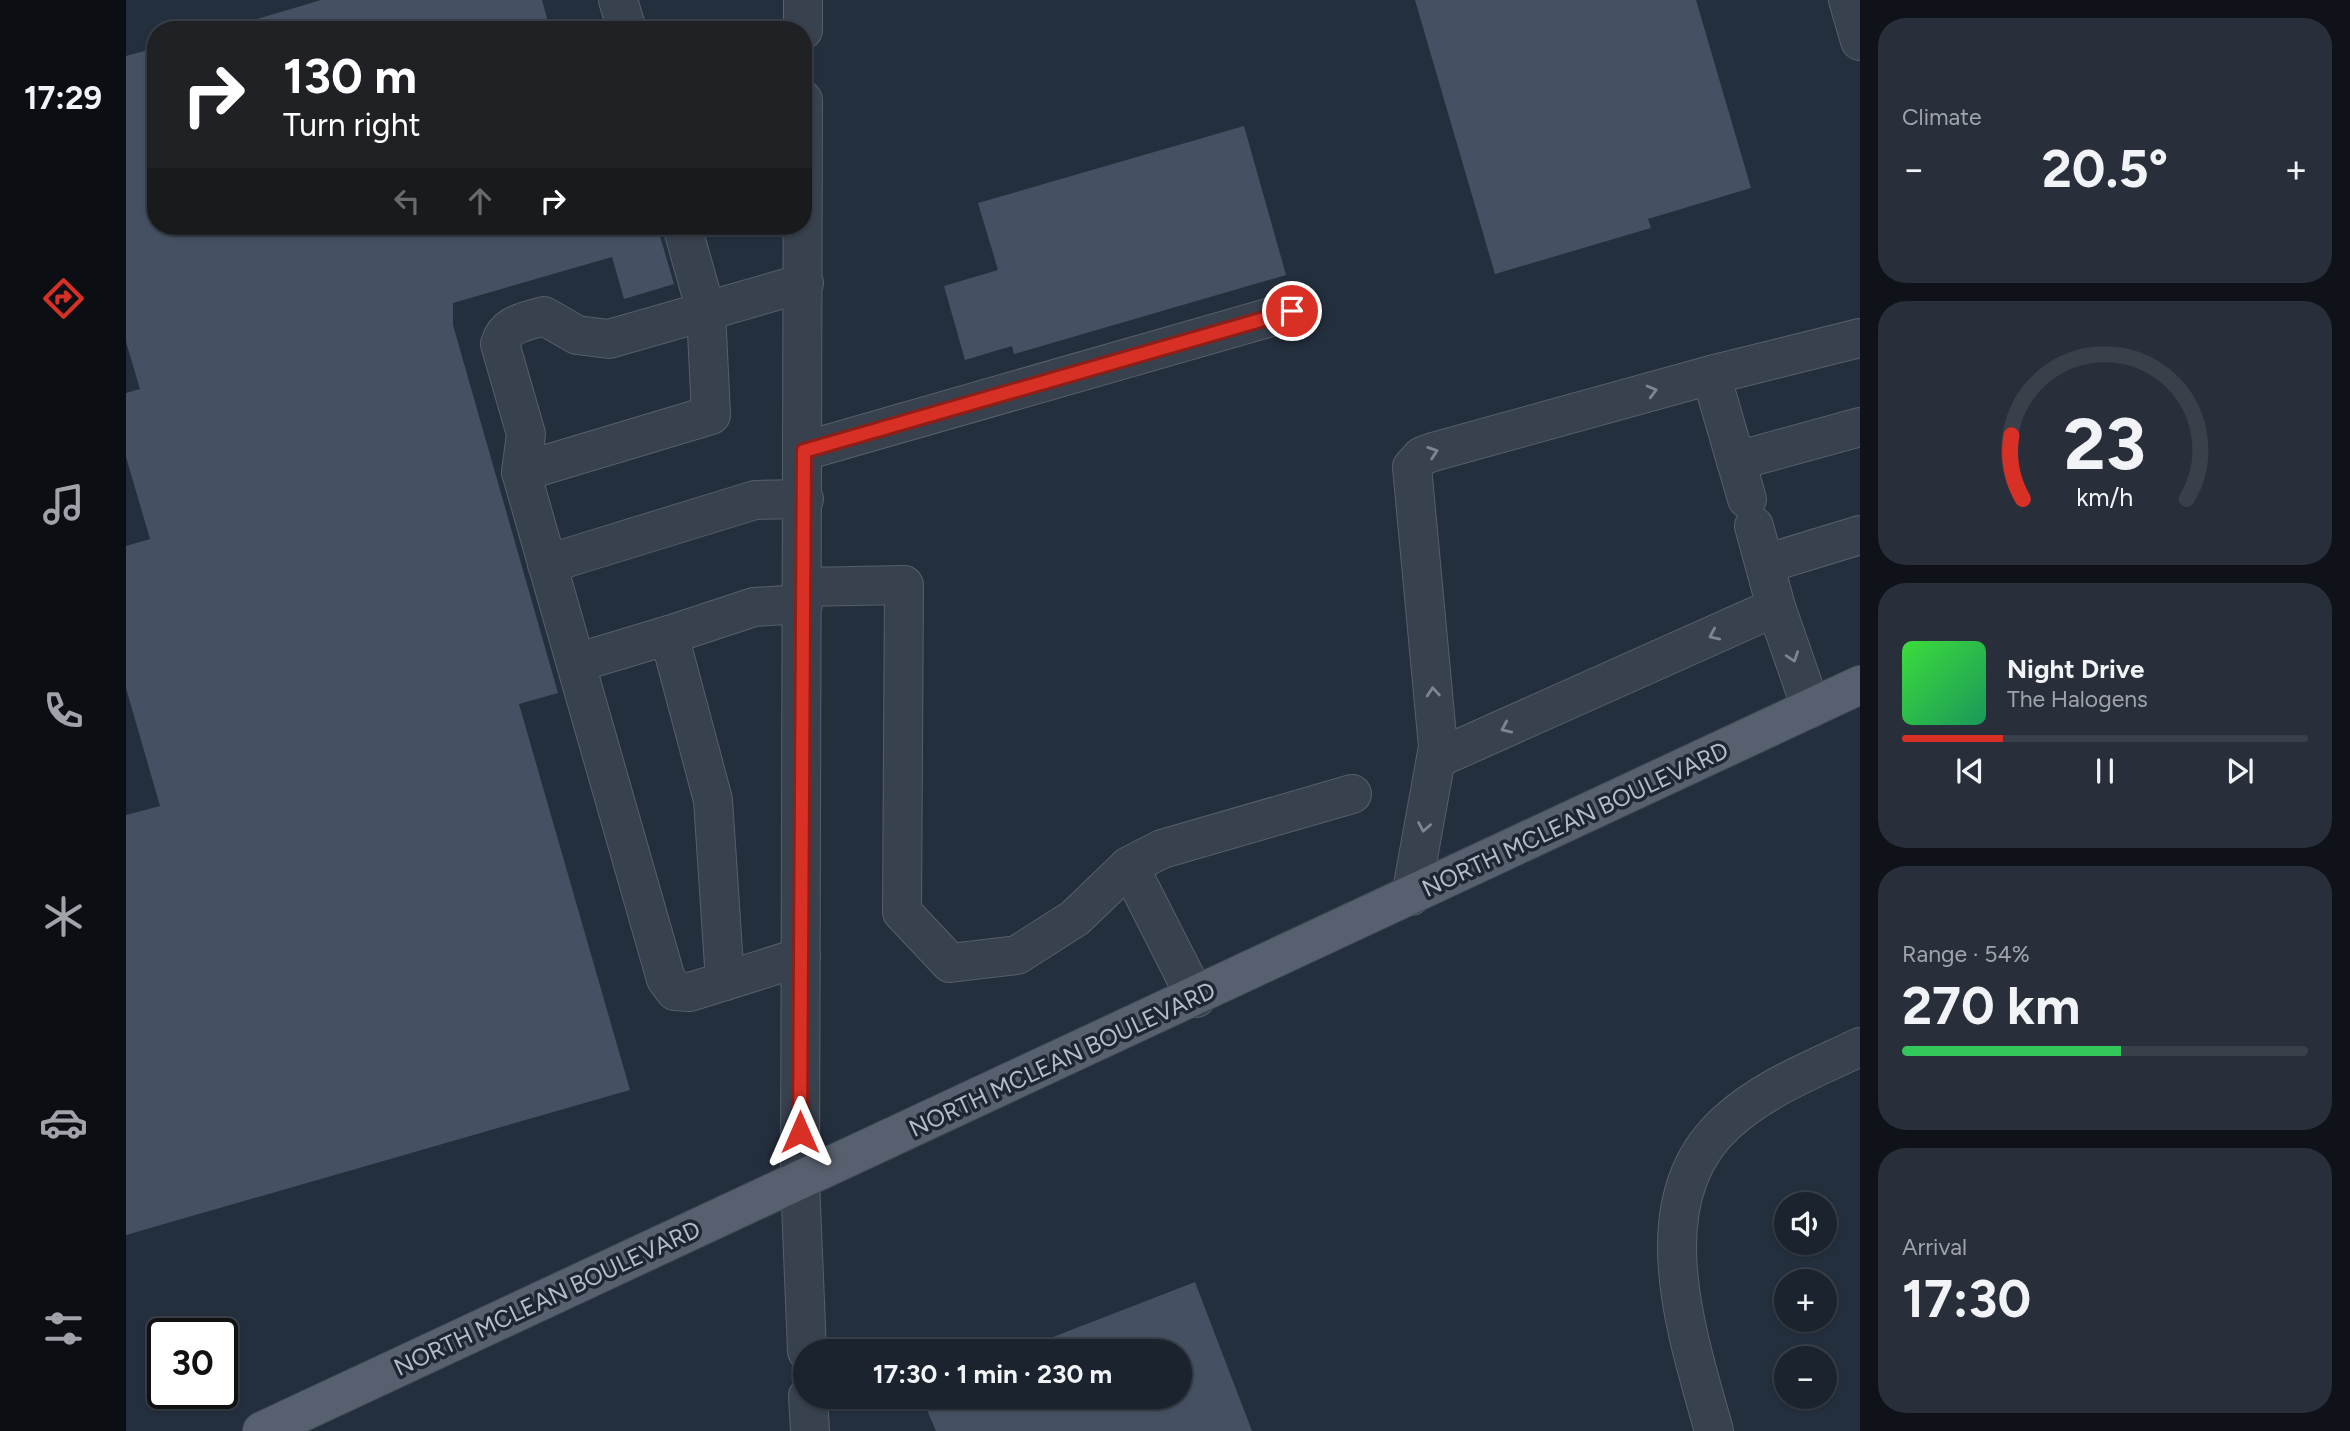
<!DOCTYPE html>
<html lang="en">
<head>
<meta charset="utf-8">
<style>
	:root { --surface:#1b232e; --page:#282f3a; --text:#f1f3f6; --muted:#a0a4aa; --line:#39404a; --accent:#d93025 }
	body { margin:0; font-family:Figtree,sans-serif; background:var(--page); color:var(--text); height:100vh; display:flex; flex-direction:column; font-size:26px; white-space:nowrap }
	* { box-sizing:border-box; margin:0 }
	p { font-size:23px; color:var(--muted) }
	.icon { flex:none; width:38px; height:38px; fill:none; stroke:currentColor; stroke-width:2; stroke-linecap:round; stroke-linejoin:round }
	.map { position:relative; flex:1; overflow:hidden }
	.panel { display:flex; flex-direction:column; gap:18px; padding:18px; background:#0f1319; width:490px }
	.panel>* { flex:none }
	.guide { position:absolute; left:21px; top:21px; width:665px; height:214px; border-radius:28px; box-shadow:0 2px 5px #0004,0 0 0 2px var(--line); background:#202124; color:#fff; overflow:hidden }
	.buttons { position:absolute; left:1648px; top:1192px; display:grid; gap:14px }
	.buttons a { display:grid; place-items:center; width:63px; height:63px; border-radius:50%; background:var(--surface); box-shadow:0 2px 5px #0004,0 0 0 2px var(--line); font-size:35px }
	.speed { position:absolute; left:21px; top:1318px; display:flex; gap:14px; font-size:35px; font-weight:700; text-align:center }
	.speed>* { display:grid; place-content:center; width:91px; height:91px; border-radius:50%; background:var(--surface); box-shadow:0 2px 5px #0004,0 0 0 2px var(--line); line-height:1 }
	.speed .limit { border:4px solid #111; border-radius:10px; background:#fff; color:#111 }
	.pin { position:absolute; display:grid; place-items:center; width:60px; height:60px; color:#fff; margin:-30px; border:4px solid #fff; border-radius:50%; box-shadow:0 2px 7px #0007 }
	.me { position:absolute; width:77px; margin:-38px; rotate:0deg; stroke-linejoin:round; filter:drop-shadow(0 0 5px #0008) }
	.turn { display:flex; align-items:center; gap:24px; height:147px; padding:0 21px; font-size:32px }
	.turn .icon { width:91px; height:91px; stroke-width:2.5 }
	.turn b { display:block; font-size:49px; line-height:60px }
	.lanes { display:flex; align-items:center; height:66px; padding:0 21px; background:#0003; justify-content:center; gap:35px; direction:ltr }
	.lanes .off { opacity:.35 }
	.big { font-size:52px; font-weight:700; line-height:1.1 }
	.panel .widget { flex:1; display:flex; flex-direction:column; justify-content:center; gap:10px; min-width:0; padding:0 24px; border-radius:28px; background:var(--page) }
	.panel .dial { align-items:center; gap:0 }
	.dial svg { height:182px; overflow:visible; fill:none; stroke:var(--line); stroke-width:7; stroke-linecap:round; text-anchor:middle }
	.dial text { fill:var(--text); stroke:none }
	.song { display:flex; align-items:center; gap:21px }
	.cover { width:84px; height:84px; border-radius:10px; background:linear-gradient(135deg,hsl(120 70% 55%),hsl(150 70% 35%)) }
	.played { height:7px; border-radius:4px; background:linear-gradient(90deg,var(--accent) 25%,var(--line) 25%) }
	.keys { display:flex; justify-content:space-around; direction:ltr }
	.heat { display:flex; justify-content:space-between; align-items:center; font-size:38px; direction:ltr }
	.charge { height:10px; border-radius:5px; background:linear-gradient(90deg,#34c759 54%,var(--line) 0) }
	.trip { position:absolute; left:667px; top:1339px; width:399px; height:70px; border-radius:35px; background:var(--surface); box-shadow:0 2px 5px #0004,0 0 0 2px var(--line); font-weight:700; line-height:70px; text-align:center }
	main { display:flex; flex:1; min-height:0 }
	.dock { display:flex; flex-direction:column; width:126px; justify-content:space-around; align-items:center; background:#0b0e12; color:var(--muted) }
	.dock .icon { width:49px; height:49px }
	.dock .selected { color:var(--accent) }
	.dock b { font-size:32px; color:var(--text) }
	.map>svg:first-child { display:block }
	.building { fill:#455162 }
	.lines { fill:none; stroke-linecap:round; stroke-linejoin:round }
	.minor-casing { stroke:#565f6c; stroke-width:40 }
	.major-casing { stroke:#414a57; stroke-width:40 }
	.minor { stroke:#38414e; stroke-width:38 }
	.major { stroke:#56606e; stroke-width:38 }
	.oneway { stroke:#7c8592 }
	.route-casing { stroke:#8d1f18; stroke-width:18 }
	.route { stroke:#d93025; stroke-width:12 }
	.labels { text-anchor:middle; dominant-baseline:central; stroke-width:7; stroke-linejoin:round; paint-order:stroke }
	.street-label { font-size:24px; fill:#b4bcc9; stroke:#1d2633 }
</style>
</head>
<body>
<main>
<nav class="dock">
<b>17:29</b>
<svg class="icon selected" aria-label="directions" viewBox="0 0 24 24"><path d="M12 3l9 9-9 9-9-9zM9 14v-3h6M13 9l2 2-2 2"/></svg>
<svg class="icon" aria-label="music" viewBox="0 0 24 24"><path d="M9 18V5l10-2v13"/><circle cx="6" cy="18" r="3"/><circle cx="16" cy="16" r="3"/></svg>
<svg class="icon" aria-label="phone" viewBox="0 0 24 24"><path d="M5 4h4l2 5-3 2q2 4 5 5l2-3 5 2v4C11 20 4 13 5 4z"/></svg>
<svg class="icon" aria-label="climate" viewBox="0 0 24 24"><path d="M12 3v18M4 7l16 10M4 17L20 7"/></svg>
<svg class="icon" aria-label="car" viewBox="0 0 24 24"><path d="M5 17H2v-5l4-1 3-4h7l3 4 3 1v5h-3M9 17h6M6 11h13"/><circle cx="7" cy="17" r="2"/><circle cx="17" cy="17" r="2"/></svg>
<svg class="icon" aria-label="filters" viewBox="0 0 24 24"><path d="M4 7h16M4 17h16"/><circle cx="9" cy="7" r="2"/><circle cx="15" cy="17" r="2"/></svg>
</nav>
<div class="map">
<svg width="1734" height="1431" viewBox="0 0 1734 1431">
	<rect width="100%" height="100%" fill="#242f3e"/>
	<g class="building">
		<polygon points="195,0 416,0 424,30 95,30"/>
		<polygon points="1289,0 1570,0 1625,188 1522,219 1525,228 1369,274"/>
		<polygon points="30,48 30,226 531,226 548,284 498,299 486,257 327,303 327,325 432,693 393,704 504,1090 0,1235 0,815 34,806 0,688 0,546 24,539 0,457 0,393 14,389 0,342 0,56"/>
		<polygon points="1118,126 1160,275 888,354 886,346 839,360 818,286 872,270 852,203"/>
		<polygon points="1069,1282 1126,1431 810,1431 795,1396 1054,1396 1054,1351 891,1351"/>
	</g>
	<g class="lines">
		<defs>
			<g id="minor">
				<polyline points="492,0 501,30"/>
				<polyline points="677,0 677,30"/>
				<polyline points="1722,0 1734,41"/>
				<polyline points="677,100 674,1180 681,1351"/>
				<polyline points="1585,375 1621,499"/>
				<polyline points="678,451 1166,311"/>
				<polyline points="1610,461 1734,427"/>
				<polyline points="395,472 585,415 580,311 556,226"/>
				<polyline points="1628,526 1650,607 1685,708"/>
				<polyline points="421,564 629,500 678,499"/>
				<polyline points="1639,564 1734,535"/>
				<polyline points="677,587 778,585 776,912 824,963 891,955 949,918 1003,866"/>
				<polyline points="450,663 543,635"/>
				<polyline points="1310,759 1650,607"/>
				<polyline points="1285,896 1312,747 1286,467 1296,456 1307,452 1585,375 1734,338"/>
				<path d="M675,957L564,992L549,991L540,979L395,472L400,434L374,344C380,323 399,322 418,316L451,335L483,339L678,283"/>
				<polyline points="599,981 587,800 543,635 628,607 677,604"/>
				<polyline points="1070,998 1003,866 1036,849 1226,794"/>
				<polyline points="682,1396 684,1431"/>
				<path d="M1588,1431C1562,1336 1514,1201 1600,1123C1638,1088 1688,1069 1734,1047"/>
			</g>
			<polyline id="major" points="136,1431 1734,685"/>
		</defs>
		<use href="#minor" class="minor-casing"/>
		<use href="#major" class="major-casing"/>
		<use href="#minor" class="minor"/>
		<use href="#major" class="major"/>
	</g>
	<defs><path id="oneway-chevron" d="M-2-3.5L2.5 0L-2 3.5" fill="none" stroke-width="1.6" stroke-linecap="round" stroke-linejoin="round" transform="scale(1.75)"/></defs>
	<g class="oneway">
		<use href="#oneway-chevron" transform="translate(1526 391) rotate(-15)"/>
		<use href="#oneway-chevron" transform="translate(1307 452) rotate(-19)"/>
		<use href="#oneway-chevron" transform="translate(1588 635) rotate(156)"/>
		<use href="#oneway-chevron" transform="translate(1667 657) rotate(71)"/>
		<use href="#oneway-chevron" transform="translate(1307 692) rotate(-95)"/>
		<use href="#oneway-chevron" transform="translate(1380 728) rotate(156)"/>
		<use href="#oneway-chevron" transform="translate(1298 827) rotate(100)"/>
	</g>
	<g class="lines">
		<defs>
			<polyline id="route" points="674,1132 678,451 1166,311"/>
		</defs>
		<use href="#route" class="route-casing"/>
		<use href="#route" class="route"/>
	</g>
	<g class="labels">
		<g class="street-label">
			<text transform="translate(1449 819) rotate(-25)">NORTH MCLEAN BOULEVARD</text>
			<text transform="translate(936 1059) rotate(-25)">NORTH MCLEAN BOULEVARD</text>
			<text transform="translate(421 1298) rotate(-25)">NORTH MCLEAN BOULEVARD</text>
		</g>
	</g>
</svg>
<div class="buttons">
<a><svg class="icon" aria-label="sound" viewBox="0 0 24 24"><path d="M4 9h4l5-4v14l-5-4H4zM17 9q2 3 0 6"/></svg></a>
<a>+</a>
<a>−</a>
</div>
<div class="speed"><div class="limit">30</div></div>
<div class="pin" style="left:1166px;top:311px;background:#d93025"><svg class="icon" aria-label="arrive" viewBox="0 0 24 24"><path d="M6 21V4h12l-3 4 3 4H6"/></svg></div>
<svg class="me" style="left:674px;top:1132px" viewBox="-20 -20 40 40"><path d="M0-17L14 15 0 8-14 15z" fill="#d93025" stroke="#fff" stroke-width="4"/></svg>
<div class="trip">17:30 · 1 min · 230 m</div>
<div class="guide">
<div class="turn"><svg class="icon" aria-label="right" viewBox="0 0 24 24"><path d="M7 20v-9h11M14 6l5 5-5 5"/></svg><div><b>130 m</b>Turn right</div></div>
<div class="lanes"><svg class="icon off" aria-label="left" viewBox="0 0 24 24"><path d="M17 20v-9H6M10 6l-5 5 5 5"/></svg><svg class="icon off" aria-label="ahead" viewBox="0 0 24 24"><path d="M12 20V5M6 11l6-6 6 6"/></svg><svg class="icon" aria-label="right" viewBox="0 0 24 24"><path d="M7 20v-9h11M14 6l5 5-5 5"/></svg></div>
</div>
</div>
<section class="panel">
<div class="widget"><p>Climate</p>
<div class="heat"><a>−</a><b class="big">20.5°</b><a>+</a></div>
</div>
<div class="widget dial"><svg viewBox="0 0 100 80">
<path d="M14 69A42 42 0 1 1 86 69"/>
<path d="M14 69A42 42 0 0 1 9 41" stroke="#d93025"/>
<text x="50" y="56" font-size="32" font-weight="700">23</text>
<text x="50" y="72" font-size="11">km/h</text>
</svg></div>
<div class="widget">
<div class="song"><i class="cover"></i><div><b>Night Drive</b><p>The Halogens</p></div></div>
<div class="played"></div>
<div class="keys"><svg class="icon" aria-label="previous" viewBox="0 0 24 24"><path d="M18 5L8 12l10 7zM5 5v14"/></svg><svg class="icon" aria-label="pause" viewBox="0 0 24 24"><path d="M8 5v14M16 5v14"/></svg><svg class="icon" aria-label="next" viewBox="0 0 24 24"><path d="M6 5l10 7-10 7zM19 5v14"/></svg></div>
</div>
<div class="widget"><p>Range · 54%</p><b class="big">270 km</b><div class="charge"></div></div>
<div class="widget"><p>Arrival</p><b class="big">17:30</b></div>
</section>
</main>
</body>
</html>
